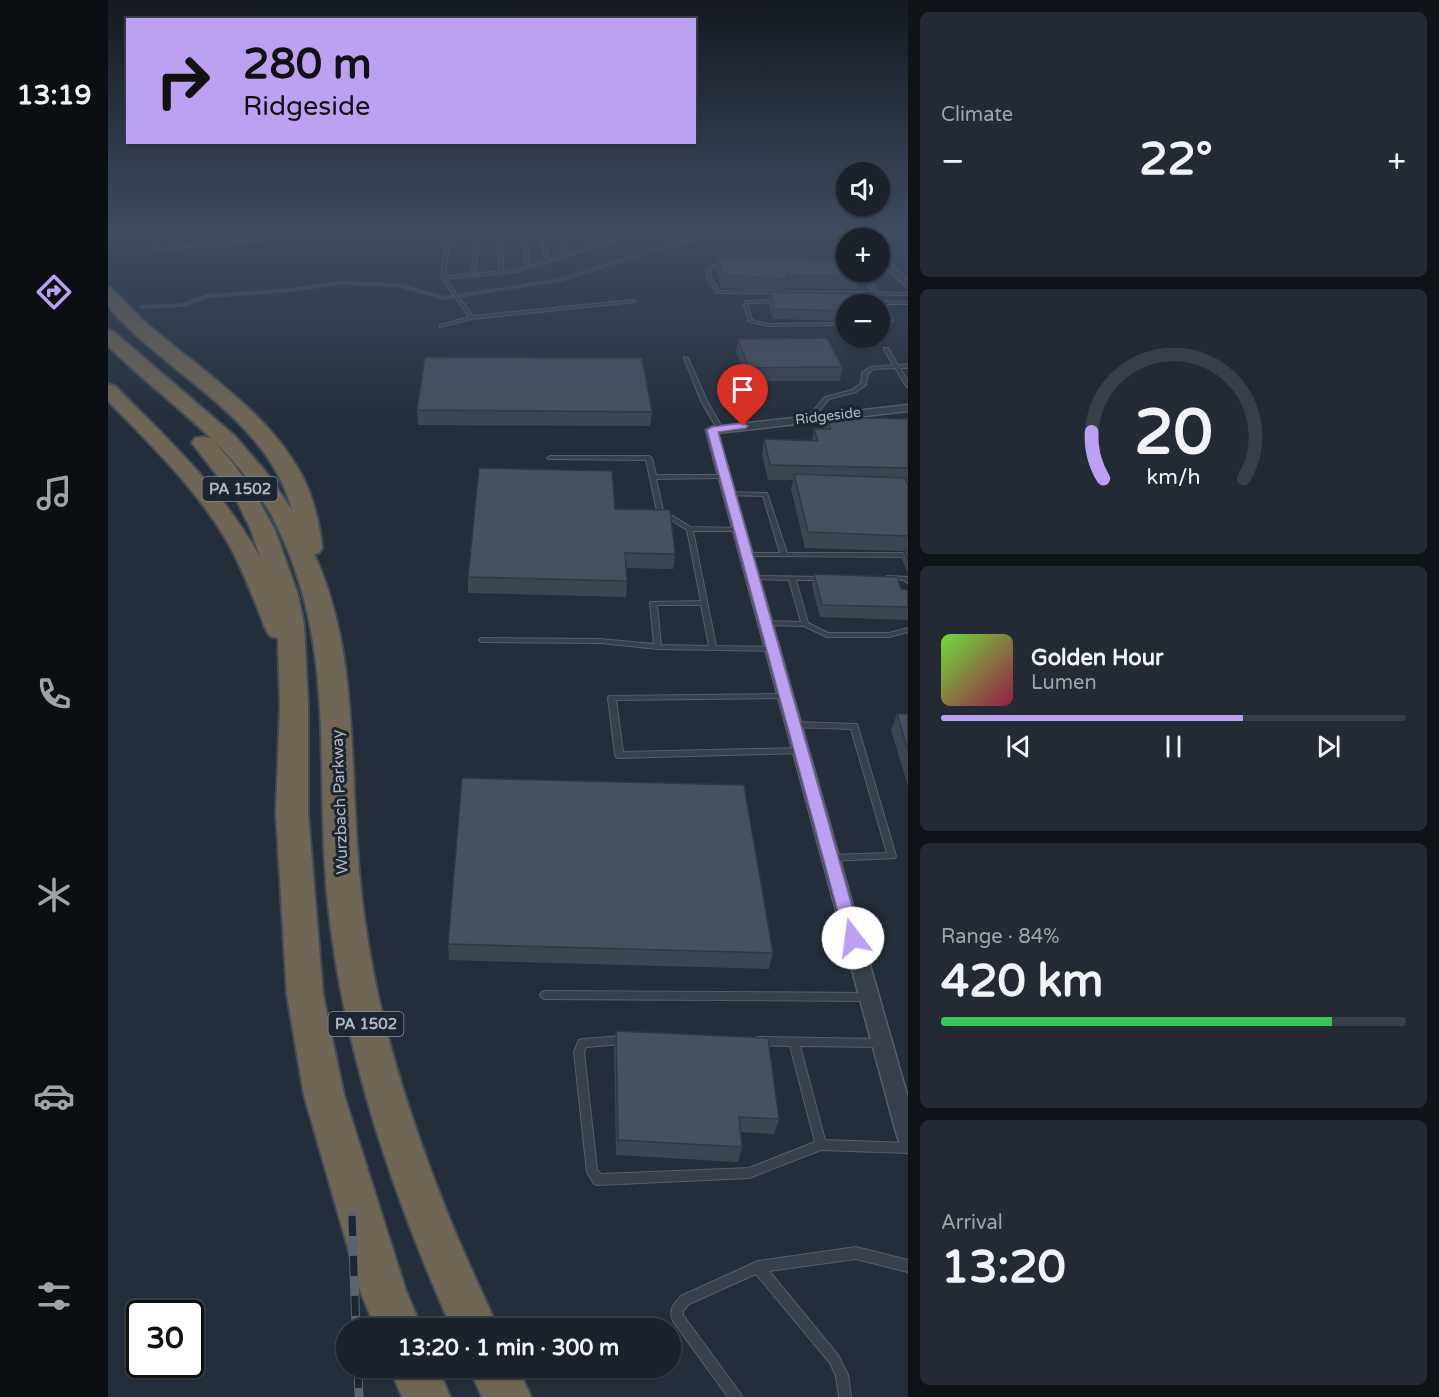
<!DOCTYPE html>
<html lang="en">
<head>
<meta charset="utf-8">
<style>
	:root { --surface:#1b222c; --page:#242a34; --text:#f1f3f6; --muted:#a0a4a9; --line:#393f48; --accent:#bca0f2 }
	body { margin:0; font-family:"Varela Round",sans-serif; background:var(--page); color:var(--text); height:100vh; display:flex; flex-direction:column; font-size:22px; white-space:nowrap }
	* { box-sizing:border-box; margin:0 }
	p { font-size:20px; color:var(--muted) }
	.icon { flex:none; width:33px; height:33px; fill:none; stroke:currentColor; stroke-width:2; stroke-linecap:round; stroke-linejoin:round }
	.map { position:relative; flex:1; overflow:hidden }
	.sheet { display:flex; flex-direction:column; gap:12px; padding:12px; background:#0f1318; width:531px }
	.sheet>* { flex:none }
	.top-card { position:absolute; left:18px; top:18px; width:570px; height:126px; border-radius:0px; box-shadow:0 2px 4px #0004,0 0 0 2px var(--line); background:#bca0f2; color:#111; overflow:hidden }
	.controls { position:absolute; left:728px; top:162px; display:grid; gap:12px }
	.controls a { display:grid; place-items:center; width:54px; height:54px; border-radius:50%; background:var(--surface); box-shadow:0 2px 4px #0004,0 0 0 2px var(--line); font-size:30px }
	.speed { position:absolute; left:18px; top:1300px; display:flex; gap:12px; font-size:30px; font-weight:700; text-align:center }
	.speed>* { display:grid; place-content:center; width:78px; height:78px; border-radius:50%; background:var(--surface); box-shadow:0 2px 4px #0004,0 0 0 2px var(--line); line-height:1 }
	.speed .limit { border:3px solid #111; border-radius:9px; background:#fff; color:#111 }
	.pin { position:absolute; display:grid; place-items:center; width:51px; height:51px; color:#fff; margin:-62px -26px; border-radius:50% 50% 50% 0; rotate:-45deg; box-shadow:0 0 6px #0007 }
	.pin .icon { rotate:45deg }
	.me { position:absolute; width:66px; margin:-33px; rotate:345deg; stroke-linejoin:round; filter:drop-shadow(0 0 4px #0008) }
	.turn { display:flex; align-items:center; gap:21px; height:126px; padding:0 18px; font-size:27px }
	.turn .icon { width:78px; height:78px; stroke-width:2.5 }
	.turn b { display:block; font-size:42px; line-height:51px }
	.big { font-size:45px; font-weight:800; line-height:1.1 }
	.sheet .tile { flex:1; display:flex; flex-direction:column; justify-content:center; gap:9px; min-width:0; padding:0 21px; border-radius:9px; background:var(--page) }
	.sheet .dial { align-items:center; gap:0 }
	.dial svg { height:156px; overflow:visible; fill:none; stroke:var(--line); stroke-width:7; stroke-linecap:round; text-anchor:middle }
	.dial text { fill:var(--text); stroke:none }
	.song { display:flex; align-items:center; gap:18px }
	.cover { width:72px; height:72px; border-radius:9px; background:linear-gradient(135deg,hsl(100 70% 55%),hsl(340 70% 35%)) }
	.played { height:6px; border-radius:3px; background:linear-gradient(90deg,var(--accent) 65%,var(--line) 65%) }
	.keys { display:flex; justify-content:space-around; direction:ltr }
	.heat { display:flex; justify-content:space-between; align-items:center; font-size:33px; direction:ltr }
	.charge { height:9px; border-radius:4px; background:linear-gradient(90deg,#34c759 84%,var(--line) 0) }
	.trip { position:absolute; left:228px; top:1318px; width:345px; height:60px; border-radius:30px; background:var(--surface); box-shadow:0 2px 4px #0004,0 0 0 2px var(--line); font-weight:800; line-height:60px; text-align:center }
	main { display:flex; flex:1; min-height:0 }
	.tabs { display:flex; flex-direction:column; width:108px; justify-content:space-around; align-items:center; background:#0b0e12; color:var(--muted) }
	.tabs .icon { width:42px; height:42px }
	.tabs .selected { color:var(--accent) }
	.tabs b { font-size:27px; color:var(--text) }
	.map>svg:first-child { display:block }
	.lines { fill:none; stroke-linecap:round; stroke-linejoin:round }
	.stream { stroke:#3a4b62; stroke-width:4 }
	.lane-casing { stroke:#565e69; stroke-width:2 }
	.street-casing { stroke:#565e69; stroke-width:3 }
	.highway-casing { stroke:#434b56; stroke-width:4 }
	.lane { fill:#38404b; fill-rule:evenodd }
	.street { fill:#38404b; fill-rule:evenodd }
	.highway { fill:#706655; fill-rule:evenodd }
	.rail-casing { stroke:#5a6471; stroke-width:9 }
	.rail { stroke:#1d2530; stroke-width:7; stroke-dasharray:20; stroke-linecap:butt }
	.wall { fill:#3b4651 }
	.building { fill:#45515e; stroke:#303942; stroke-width:1.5 }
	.route { fill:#bca0f2; stroke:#7a689d; stroke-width:1.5 }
	.labels { text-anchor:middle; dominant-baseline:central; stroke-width:6; stroke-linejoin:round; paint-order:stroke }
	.far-street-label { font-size:14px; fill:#b3bbc6; stroke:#1d2530 }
	.shield { fill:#1d2530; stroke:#868e99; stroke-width:1.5 }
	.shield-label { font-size:15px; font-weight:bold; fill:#b3bbc6 }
	.street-label { font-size:16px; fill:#b3bbc6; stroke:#1d2530 }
</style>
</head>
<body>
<main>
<nav class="tabs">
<b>13:19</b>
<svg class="icon selected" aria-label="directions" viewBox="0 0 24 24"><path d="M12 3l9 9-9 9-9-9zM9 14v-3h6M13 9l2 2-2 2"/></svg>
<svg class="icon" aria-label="music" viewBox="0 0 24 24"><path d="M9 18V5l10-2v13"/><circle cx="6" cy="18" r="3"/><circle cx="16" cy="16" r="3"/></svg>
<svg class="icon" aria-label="phone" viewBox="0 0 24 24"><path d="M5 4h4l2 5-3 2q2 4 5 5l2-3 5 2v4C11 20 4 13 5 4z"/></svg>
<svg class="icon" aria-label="climate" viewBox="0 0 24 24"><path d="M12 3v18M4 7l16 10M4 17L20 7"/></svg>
<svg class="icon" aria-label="car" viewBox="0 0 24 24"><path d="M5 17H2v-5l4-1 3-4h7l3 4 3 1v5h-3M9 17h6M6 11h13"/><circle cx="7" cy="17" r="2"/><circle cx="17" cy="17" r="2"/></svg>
<svg class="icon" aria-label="filters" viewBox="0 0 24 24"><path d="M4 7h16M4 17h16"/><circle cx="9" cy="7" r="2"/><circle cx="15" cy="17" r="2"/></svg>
</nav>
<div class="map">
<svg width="800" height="1397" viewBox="0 0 800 1397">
	<rect width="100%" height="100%" fill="#242e3a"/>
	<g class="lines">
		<polyline class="stream" points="33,307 75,305 100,296 173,291 233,283 290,285 336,298 452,280 569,243 645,233"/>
		<defs>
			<g id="lane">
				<polygon points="45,233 49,233 48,248 156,239 156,233 160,233 160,240 158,241 46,250 44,249"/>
				<polygon points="294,233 298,233 302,245 300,245"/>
				<path d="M339,233H343L342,239L392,234L419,233L421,266L437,261L432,233H436L441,260L456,255L452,233H456L460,254L476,249L473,233H477L480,248L497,242L494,233H498L501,241L527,233H534L408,272L338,279L365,316L526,300L528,301L526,302L364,319L332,327V325L361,317L333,278ZM414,234L417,267L408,270L395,271L394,236ZM390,237L391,271L367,274L371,238ZM367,239L363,274L337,276L342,241Z"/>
				<polygon points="620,264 622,265 622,266 607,267 602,270 603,278 612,291 764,292 752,272 756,272 769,292 800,293 800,295 609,293 599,278 598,269 606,265"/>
				<polygon points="672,300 672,301 670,302 641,303 640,304 644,320 659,324 738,323 738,325 659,326 640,321 636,304 638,301"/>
				<polygon points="746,300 800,302 800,304 778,304 785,321 771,325 771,323 780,320 773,303 748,302 746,301"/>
				<polygon points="776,348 780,348 790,365 800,364 800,368 792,368 800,381 800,387 798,386 787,368 765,369 760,374 758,385 748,392 721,399 704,419 700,419 700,417 717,397 744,390 753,383 754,373 762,367 785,365 776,349"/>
				<polygon points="576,357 580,358 599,401 615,429 614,430 610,430 593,401 576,358"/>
				<path d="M442,456H541L544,458L548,475H619L620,476L617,478L548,479L555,510L583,527L634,528V530L632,531H585L608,646L665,647L669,649L668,651L550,649L492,643L373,642L371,640L373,638H375L492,639L546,644L542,603L543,602L593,601L579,530L549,511L538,460L440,459L439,458ZM549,605H593L601,646L553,645Z"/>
				<polygon points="622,492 659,493 679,553 800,553 800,557 637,556 636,555 639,553 672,553 655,496 620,495 620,493"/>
				<polygon points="646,576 715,577 716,578 713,580 688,580 700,623 720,633 781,633 800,628 800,632 781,637 719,637 696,626 656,625 655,623 658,621 693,622 681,580 644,579 643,578"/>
				<polygon points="779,576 800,577 800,583 798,582 796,580 777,579 776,578"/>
				<polygon points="678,694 682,696 681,698 508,700 515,752 693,748 696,749 697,751 696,753 511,758 508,757 507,755 500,698 501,696"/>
				<polygon points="686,722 749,724 788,856 787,858 723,861 720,860 719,858 720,856 723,855 779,853 743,729 683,727 682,725"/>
				<polygon points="437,991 760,993 763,994 765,997 763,1000 760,1001 437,999 434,998 432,995 434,992"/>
				<polygon points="515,1036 519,1037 520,1040 519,1043 515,1044 478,1047 476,1052 489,1170 493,1174 641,1168 707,1142 682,1046 650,1045 646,1044 645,1041 646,1038 650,1037 773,1039 777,1040 778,1043 777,1046 773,1047 692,1046 717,1140 800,1143 800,1153 713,1150 641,1178 490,1185 486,1184 479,1172 466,1052 471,1040 475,1039"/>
				<path d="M748,1247L800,1260V1272L748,1259L661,1271L730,1355L740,1375L743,1397H731L728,1376L722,1363L648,1274L581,1304L575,1311V1315L632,1393L634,1397H620L565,1321C560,1310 566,1304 573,1296L650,1261Z"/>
			</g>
			<g id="street">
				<polygon points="738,233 748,233 753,238 744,238"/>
				<polygon points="771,254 800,280 800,288 771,262"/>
				<polygon points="800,405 800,411 610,433 800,1098 800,1146 792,1143 789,1136 598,430 604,427"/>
			</g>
			<g id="highway">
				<path d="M0,287C7,289 30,317 39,324C94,371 168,417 199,486C207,505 212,527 214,548L211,553L206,554C248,645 242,746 249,844C251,879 255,913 261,948C276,1040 306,1130 341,1217C356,1255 374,1291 390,1329H344C283,1190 233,1045 219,893C207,763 229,650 169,526C132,448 60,405 0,346V330L6,332L127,436L157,471L184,510C160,419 63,377 4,311L0,305Z"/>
				<path d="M0,384L7,386C60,439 115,491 152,557L143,530L129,501L84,443L87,438L95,437L103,438L125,463L151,501L167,530L190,595L196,625L200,706V813L215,995L236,1095L298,1291L314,1329H268L253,1293L196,1095L179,995L168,813L172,706L170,638L162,636L158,630C146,600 135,569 119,541C88,488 43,445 0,401Z"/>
				<polygon points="282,1368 330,1368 342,1397 294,1397"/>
				<polygon points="361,1368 410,1368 423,1397 374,1397"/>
			</g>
		</defs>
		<use href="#lane" class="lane-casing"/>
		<use href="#street" class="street-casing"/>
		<use href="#highway" class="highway-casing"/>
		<use href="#lane" class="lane"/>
		<use href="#street" class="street"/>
		<use href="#highway" class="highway"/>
		<defs>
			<g id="rail">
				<polyline points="244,1216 248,1329"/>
				<polyline points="250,1368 251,1397"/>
			</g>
		</defs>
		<use href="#rail" class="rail-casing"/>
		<use href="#rail" class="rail"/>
	</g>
	<g class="wall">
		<polygon points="610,257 751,277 749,289 678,288 678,291 613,288 609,269"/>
		<polygon points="662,292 738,304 738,321 665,319 660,302"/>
		<polygon points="630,339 734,367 732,381 639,381 628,352"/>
		<polygon points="309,410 544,412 542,426 310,425"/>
		<polygon points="718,417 800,419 800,483 799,483 800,486 800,573 794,559 796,551 697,548 683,489 685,480 660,480 654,454 656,439 704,440 706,429 716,429"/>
		<polygon points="507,509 567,554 565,569 518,568 519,581 518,597 360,593 360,577"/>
		<polygon points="706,574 793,589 800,590 800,620 712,617 704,586"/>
		<polygon points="789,714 800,714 800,786 783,730"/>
		<polygon points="340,944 665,953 661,969 341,960"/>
		<polygon points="508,1031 671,1119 666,1134 633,1132 634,1147 630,1162 508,1155 506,1046"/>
	</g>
	<g class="building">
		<polygon points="610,257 738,260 738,272 749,272 751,277 678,275 680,279 614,275"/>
		<polygon points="662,292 753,294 757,304 738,304 738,311 667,309"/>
		<polygon points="719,338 734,367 641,368 630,339"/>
		<polygon points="317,357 534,358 544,412 309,410"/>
		<polygon points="718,417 800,419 800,468 662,465 656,439 710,441 706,429 723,429"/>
		<polygon points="371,468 504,471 507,509 562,510 567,554 517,553 519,581 360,577"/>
		<polygon points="686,474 797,478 800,486 800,536 700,532"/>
		<polygon points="796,550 800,551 800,560"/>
		<polygon points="706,574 789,577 793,589 800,590 800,607 714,605"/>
		<polygon points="789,714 800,714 800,751"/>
		<polygon points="354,778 636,785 665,953 340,944"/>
		<polygon points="508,1031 660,1038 671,1119 631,1117 634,1147 510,1140"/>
	</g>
	<linearGradient id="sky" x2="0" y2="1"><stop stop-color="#141920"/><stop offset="0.54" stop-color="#3f4c60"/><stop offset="1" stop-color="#3f4c60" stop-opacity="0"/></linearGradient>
	<rect width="800" height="429" fill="url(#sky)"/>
	<polygon class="route" points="635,423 640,426 638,428 610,432 753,938 751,943 745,945 739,943 737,938 599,430 604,427"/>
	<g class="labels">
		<g class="far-street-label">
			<text transform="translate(720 416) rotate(-7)">Ridgeside</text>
		</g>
		<g class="shield">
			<rect x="94.5" y="477" width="75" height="24" rx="4.5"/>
			<rect x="220.5" y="1012" width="75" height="24" rx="4.5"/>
		</g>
		<g class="shield-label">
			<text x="132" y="489">PA 1502</text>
			<text x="258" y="1024">PA 1502</text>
		</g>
		<g class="street-label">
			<text transform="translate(232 802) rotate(-92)">Wurzbach Parkway</text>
		</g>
	</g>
</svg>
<div class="controls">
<a><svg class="icon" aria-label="sound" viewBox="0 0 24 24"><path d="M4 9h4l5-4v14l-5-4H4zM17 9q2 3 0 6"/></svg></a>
<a>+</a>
<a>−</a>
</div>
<div class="speed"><div class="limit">30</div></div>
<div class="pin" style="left:635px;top:426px;background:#d93025"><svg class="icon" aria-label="arrive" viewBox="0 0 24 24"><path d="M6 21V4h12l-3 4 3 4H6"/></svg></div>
<svg class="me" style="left:745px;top:938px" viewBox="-20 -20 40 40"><circle r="19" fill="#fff"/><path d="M0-13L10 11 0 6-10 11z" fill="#bca0f2"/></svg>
<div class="trip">13:20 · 1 min · 300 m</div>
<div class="top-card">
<div class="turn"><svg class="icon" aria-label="right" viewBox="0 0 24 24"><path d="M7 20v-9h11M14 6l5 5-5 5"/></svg><div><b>280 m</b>Ridgeside</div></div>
</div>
</div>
<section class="sheet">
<div class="tile"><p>Climate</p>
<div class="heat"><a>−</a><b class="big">22°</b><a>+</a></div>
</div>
<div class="tile dial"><svg viewBox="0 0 100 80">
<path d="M14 69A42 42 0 1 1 86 69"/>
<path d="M14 69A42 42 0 0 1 8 45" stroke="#bca0f2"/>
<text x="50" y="56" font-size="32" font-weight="700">20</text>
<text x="50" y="72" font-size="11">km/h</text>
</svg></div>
<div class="tile">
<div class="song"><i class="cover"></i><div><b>Golden Hour</b><p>Lumen</p></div></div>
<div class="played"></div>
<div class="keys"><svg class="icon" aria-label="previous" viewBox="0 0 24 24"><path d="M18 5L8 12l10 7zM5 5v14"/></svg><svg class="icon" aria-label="pause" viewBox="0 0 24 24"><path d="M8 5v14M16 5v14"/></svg><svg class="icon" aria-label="next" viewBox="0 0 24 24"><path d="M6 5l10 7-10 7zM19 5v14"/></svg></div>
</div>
<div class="tile"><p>Range · 84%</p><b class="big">420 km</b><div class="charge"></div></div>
<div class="tile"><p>Arrival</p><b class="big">13:20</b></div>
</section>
</main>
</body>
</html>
